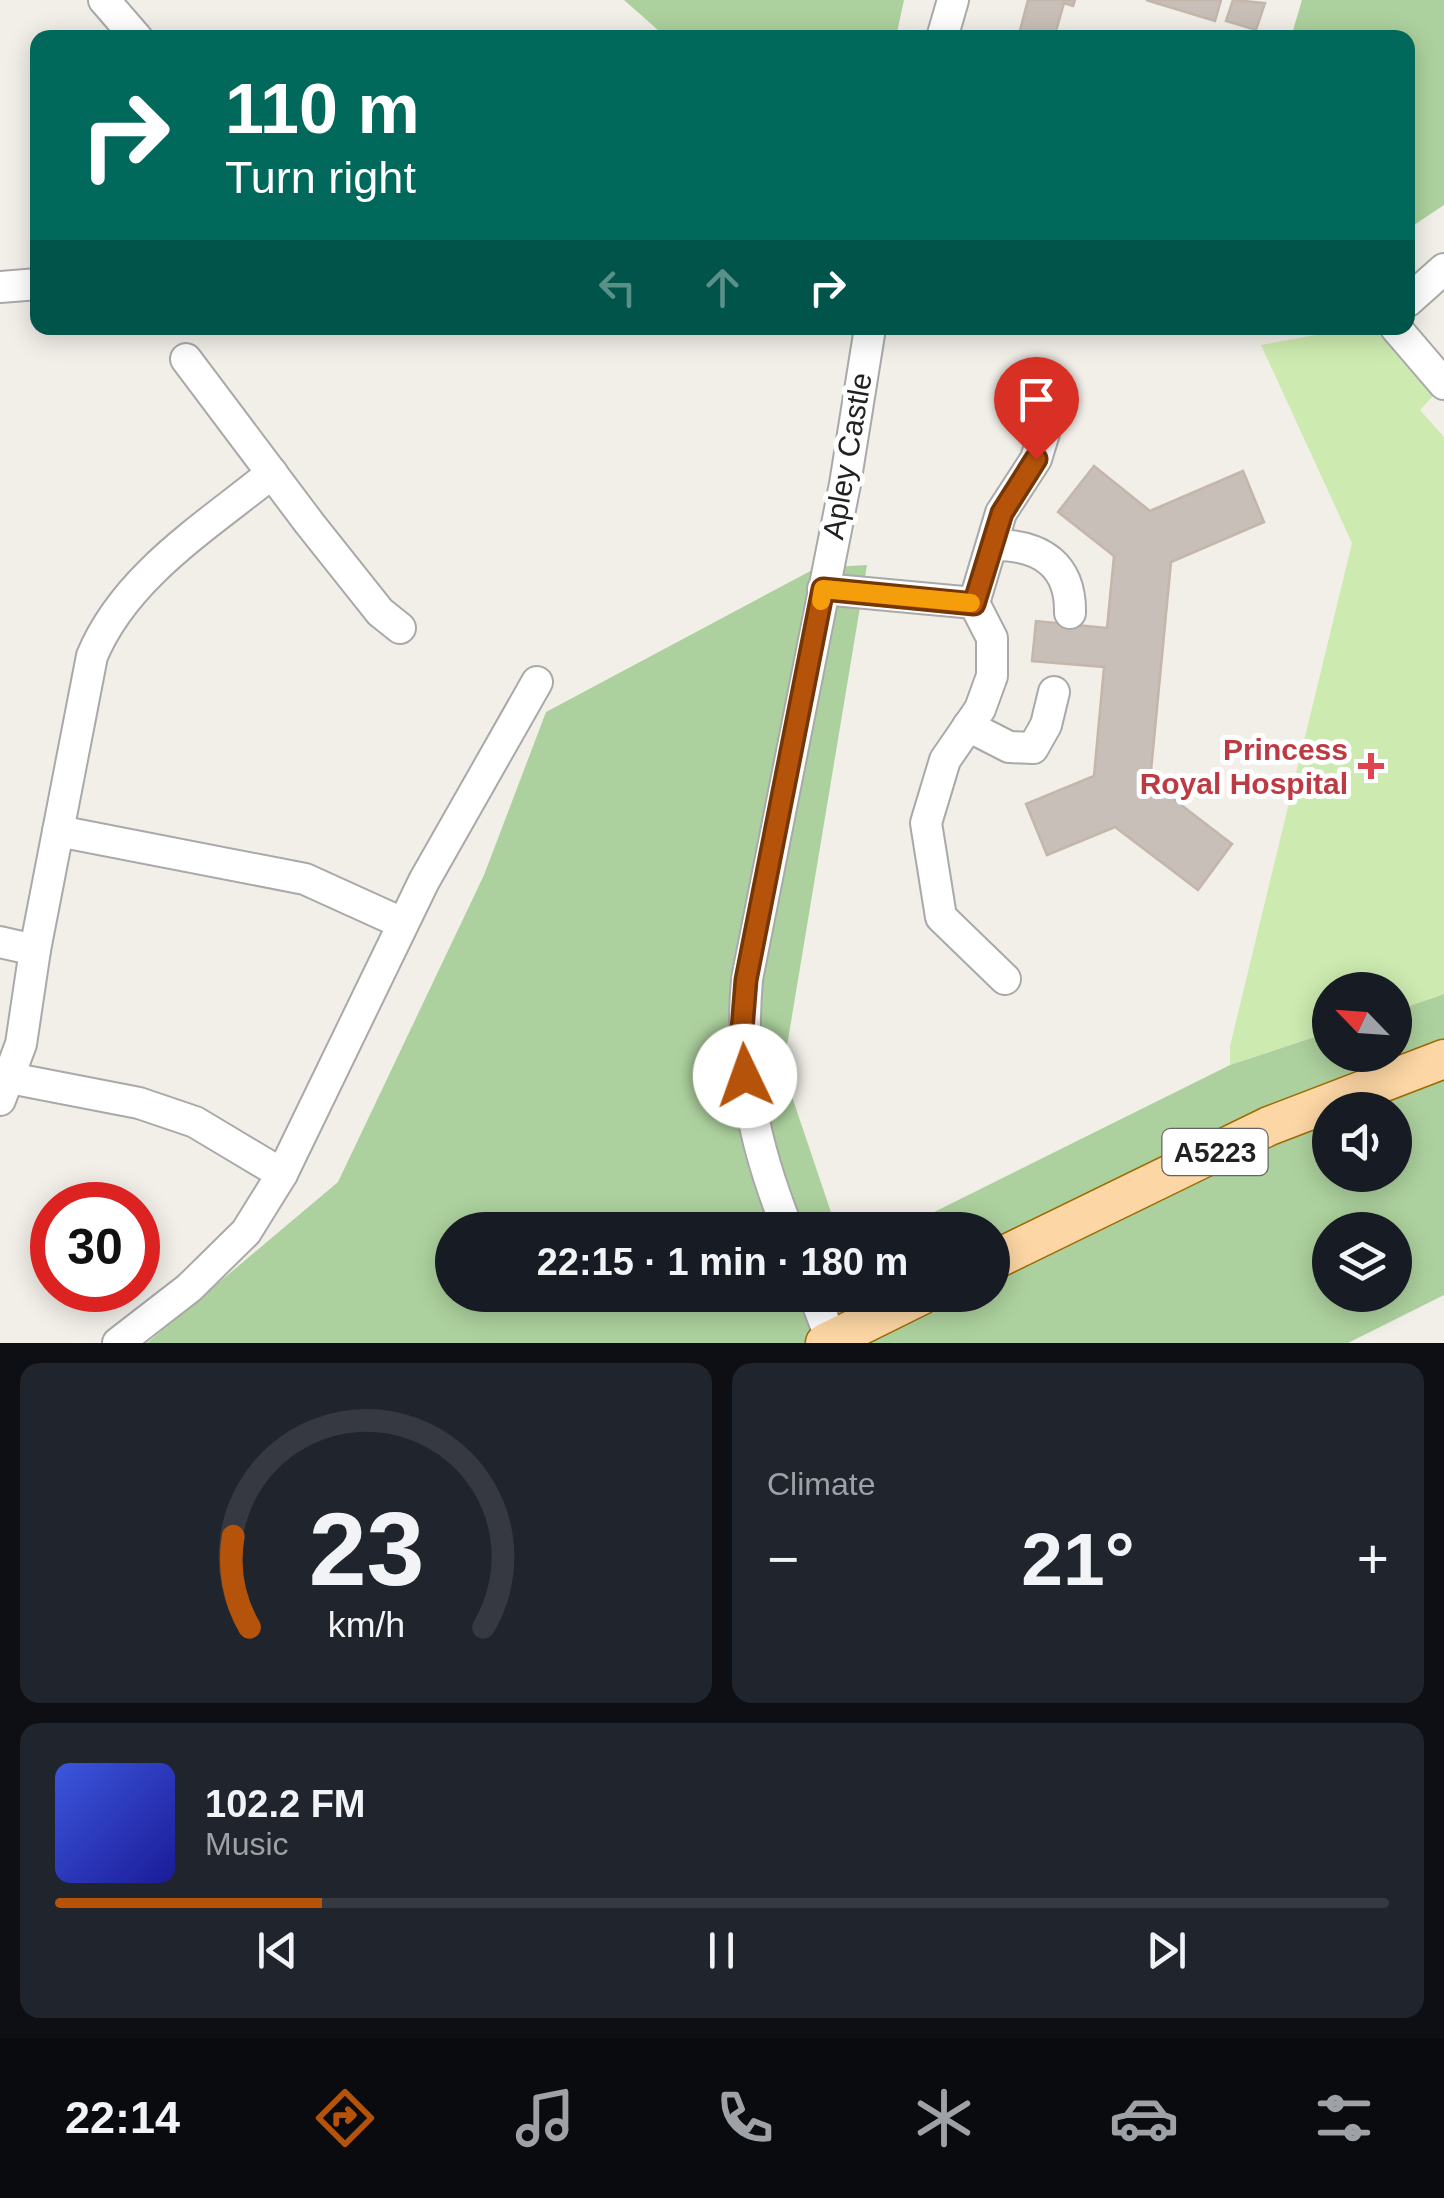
<!DOCTYPE html>
<html lang="en">
<head>
<meta charset="utf-8">
<style>
	:root { --surface:#171b24; --page:#20242c; --text:#f1f3f6; --muted:#9ea1a6; --line:#363941; --accent:#b45309 }
	body { margin:0; font-family:Arial,sans-serif; background:var(--page); color:var(--text); height:100vh; display:flex; flex-direction:column; font-size:38px; white-space:nowrap }
	* { box-sizing:border-box; margin:0 }
	p { font-size:32px; color:var(--muted) }
	.icon { flex:none; width:55px; height:55px; fill:none; stroke:currentColor; stroke-width:2; stroke-linecap:round; stroke-linejoin:round }
	.map { position:relative; height:1343px; overflow:hidden }
	.side { display:flex; flex-direction:column; gap:20px; padding:20px; background:#0d0f14; flex:1 }
	.side>* { flex:none }
	.hud { position:absolute; left:30px; top:30px; width:1385px; height:305px; border-radius:20px; box-shadow:0 5px 25px #0003; background:#00695c; color:#fff; overflow:hidden }
	.needle { width:65px; rotate:295deg }
	.tools { position:absolute; left:1312px; top:972px; display:grid; gap:20px }
	.tools a { display:grid; place-items:center; width:100px; height:100px; border-radius:50%; background:var(--surface); box-shadow:0 5px 25px #0003; font-size:50px }
	.speed { position:absolute; left:30px; top:1182px; display:flex; gap:20px; font-size:50px; font-weight:700; text-align:center }
	.speed>* { display:grid; place-content:center; width:130px; height:130px; border-radius:50%; background:var(--surface); box-shadow:0 5px 25px #0003; line-height:1 }
	.speed .limit { border:15px solid #d22; background:#fff; color:#111 }
	.pin { position:absolute; display:grid; place-items:center; width:85px; height:85px; color:#fff; margin:-102px -42px; border-radius:50% 50% 50% 0; rotate:-45deg; box-shadow:0 0 10px #0007 }
	.pin .icon { rotate:45deg }
	.me { position:absolute; width:110px; margin:-55px; rotate:357deg; stroke-linejoin:round; filter:drop-shadow(0 0 8px #0008) }
	.turn { display:flex; align-items:center; gap:35px; height:210px; padding:0 30px; font-size:45px }
	.turn .icon { width:130px; height:130px; stroke-width:2.5 }
	.turn b { display:block; font-size:70px; line-height:85px }
	.lanes { display:flex; align-items:center; height:95px; padding:0 30px; background:#0003; justify-content:center; gap:50px; direction:ltr }
	.lanes .off { opacity:.35 }
	.big { font-size:75px; font-weight:800; line-height:1.1 }
	.side .widget { flex:1; display:flex; flex-direction:column; justify-content:center; gap:15px; min-width:0; padding:0 35px; border-radius:20px; background:var(--page) }
	.side .dial { align-items:center; gap:0 }
	.dial svg { height:260px; overflow:visible; fill:none; stroke:var(--line); stroke-width:7; stroke-linecap:round; text-anchor:middle }
	.dial text { fill:var(--text); stroke:none }
	.song { display:flex; align-items:center; gap:30px }
	.cover { width:120px; height:120px; border-radius:15px; background:linear-gradient(135deg,hsl(230 70% 55%),hsl(240 70% 35%)) }
	.played { height:10px; border-radius:5px; background:linear-gradient(90deg,var(--accent) 20%,var(--line) 20%) }
	.keys { display:flex; justify-content:space-around; direction:ltr }
	.heat { display:flex; justify-content:space-between; align-items:center; font-size:55px; direction:ltr }
	.side .tiles { flex:1; display:grid; gap:20px; grid-template-columns:1fr 1fr }
	.widget:last-child { grid-column:span 2 }
	.trip { position:absolute; left:435px; top:1212px; width:575px; height:100px; border-radius:50px; background:var(--surface); box-shadow:0 5px 25px #0003; font-weight:800; line-height:100px; text-align:center }
	.menu { display:flex; height:160px; justify-content:space-around; align-items:center; background:#090b0e; color:var(--muted) }
	.menu .icon { width:70px; height:70px }
	.menu .on { color:var(--accent) }
	.menu b { font-size:45px; color:var(--text) }
	.map>svg:first-child { display:block }
	.grass { fill:#cdebb0 }
	.forest { fill:#add19e; fill-rule:evenodd }
	.building { fill:#c7bfb8; stroke:#c4b6ab; stroke-width:2.5 }
	.lines { fill:none; stroke-linecap:round; stroke-linejoin:round }
	.minor-casing { stroke:#a9a9a9; stroke-width:34 }
	.major-casing { stroke:#a06b00; stroke-width:41 }
	.minor { stroke:#fff; stroke-width:30 }
	.major { stroke:#fcd6a4; stroke-width:38 }
	.route-casing { stroke:#753606; stroke-width:25 }
	.route { stroke:#b45309; stroke-width:18 }
	.slow { stroke:#f59e0b; stroke-width:18 }
	.health-dot { fill:#e0444e; stroke:#fff; stroke-width:4 }
	.labels { text-anchor:middle; dominant-baseline:central; stroke-width:10; stroke-linejoin:round; paint-order:stroke }
	.shield { fill:#fff; stroke:#646464; stroke-width:2.5 }
	.shield-label { font-size:28px; font-weight:bold; fill:#222 }
	.street-label { font-size:30px; fill:#222; stroke:#fff }
	.health-label { font-size:30px; font-weight:bold; fill:#be3a42; stroke:#fff; text-anchor:end }
</style>
</head>
<body>
<div class="map">
<svg width="1444" height="1343" viewBox="0 0 1444 1343">
	<rect width="100%" height="100%" fill="#f2efe9"/>
	<polygon class="grass" points="1355,328 1374,328 1435,394 1420,410 1444,437 1444,994 1395,1011 1395,990 1330,990 1330,1032 1230,1065 1230,1046 1352,543 1261,345"/>
	<g class="forest">
		<polygon points="624,0 904,0 896,37 667,38"/>
		<polygon points="1302,0 1444,0 1444,205 1408,229 1408,38 1291,37"/>
		<path d="M867,565L783,1070L837,1230H452V1295H992V1230H898L1230,1065L1330,1032V1055H1395V1011L1444,994V1295L1348,1343H147L338,1182L484,875L546,712L816,568ZM1330,1110H1395V1175H1330ZM1330,1230H1395V1295H1330Z"/>
	</g>
	<g class="building">
		<polygon points="1028,0 1075,0 1073,6 1064,3 1054,38 1018,38"/>
		<polygon points="1146,0 1221,0 1215,21"/>
		<polygon points="1233,0 1265,3 1256,30 1226,21"/>
		<polygon points="1094,466 1150,511 1243,471 1264,522 1171,562 1150,781 1232,844 1198,890 1115,827 1047,855 1026,804 1094,776 1104,667 1032,661 1036,621 1107,628 1114,556 1058,512"/>
	</g>
	<g class="lines">
		<defs>
			<g id="minor">
				<polyline points="104,0 137,38"/>
				<polyline points="942,38 953,0"/>
				<polyline points="0,287 38,284"/>
				<polyline points="1408,301 1444,269"/>
				<polyline points="1396,328 1444,384"/>
				<polyline points="186,359 310,524 380,612 400,628"/>
				<path d="M995,545C1041,545 1071,565 1070,613"/>
				<polyline points="823,589 974,603 992,638 992,676 980,709 945,760 926,823 941,917 1005,979"/>
				<polyline points="974,603 1001,513 1036,459 1048,420"/>
				<polyline points="968,726 1009,747 1033,748 1046,725 1054,692"/>
				<polyline points="58,831 305,879 402,923"/>
				<polyline points="0,942 35,950"/>
				<polyline points="10,1078 139,1103 195,1122 282,1174"/>
				<path d="M0,1100L21,1044L35,950L92,656C125,576 207,526 272,473"/>
				<path d="M788,1230C753,1142 739,1074 747,979L845,484L870,328"/>
				<polyline points="814,1295 831,1339"/>
				<polyline points="118,1343 189,1288 246,1232 282,1174 424,881 537,682"/>
			</g>
			<g id="major">
				<polyline points="992,1261 1269,1126 1444,1059"/>
				<polyline points="825,1343 922,1295"/>
			</g>
		</defs>
		<use href="#minor" class="minor-casing"/>
		<use href="#major" class="major-casing"/>
		<use href="#minor" class="minor"/>
		<use href="#major" class="major"/>
	</g>
	<g class="lines">
		<defs>
			<polyline id="route" points="745,1076 741,1042 746,980 823,589 974,604 1002,513 1036,459"/>
		</defs>
		<use href="#route" class="route-casing"/>
		<use href="#route" class="route"/>
		<polyline class="slow" points="821,601 823,589 971,603"/>
	</g>
	<path class="health-dot" d="M1366 751h10v10h10v10h-10v10h-10v-10h-10v-10h10z"/>
	<g class="labels">
		<rect class="shield" x="1162.5" y="1129" width="105" height="46" rx="8"/>
		<g class="shield-label">
			<text x="1215" y="1152">A5223</text>
		</g>
		<g class="street-label">
			<text transform="translate(847 456) rotate(-80)">Apley Castle</text>
		</g>
		<g class="health-label">
			<text x="1348" y="749">Princess<tspan x="1348" dy="34">Royal Hospital</tspan></text>
		</g>
	</g>
</svg>
<div class="tools">
<a><svg class="needle" viewBox="-14 -14 28 28"><path d="M0-13l5 13h-10z" fill="#e53935"/><path d="M0 13l5-13h-10z" fill="#9ea1a6"/></svg></a>
<a><svg class="icon" aria-label="sound" viewBox="0 0 24 24"><path d="M4 9h4l5-4v14l-5-4H4zM17 9q2 3 0 6"/></svg></a>
<a><svg class="icon" aria-label="layers" viewBox="0 0 24 24"><path d="M12 4l9 5-9 5-9-5zM3 14l9 5 9-5"/></svg></a>
</div>
<div class="speed"><div class="limit">30</div></div>
<div class="pin" style="left:1036px;top:459px;background:#d93025"><svg class="icon" aria-label="arrive" viewBox="0 0 24 24"><path d="M6 21V4h12l-3 4 3 4H6"/></svg></div>
<svg class="me" style="left:745px;top:1076px" viewBox="-20 -20 40 40"><circle r="19" fill="#fff"/><path d="M0-13L10 11 0 6-10 11z" fill="#b45309"/></svg>
<div class="trip">22:15 · 1 min · 180 m</div>
<div class="hud">
<div class="turn"><svg class="icon" aria-label="right" viewBox="0 0 24 24"><path d="M7 20v-9h11M14 6l5 5-5 5"/></svg><div><b>110 m</b>Turn right</div></div>
<div class="lanes"><svg class="icon off" aria-label="left" viewBox="0 0 24 24"><path d="M17 20v-9H6M10 6l-5 5 5 5"/></svg><svg class="icon off" aria-label="ahead" viewBox="0 0 24 24"><path d="M12 20V5M6 11l6-6 6 6"/></svg><svg class="icon" aria-label="right" viewBox="0 0 24 24"><path d="M7 20v-9h11M14 6l5 5-5 5"/></svg></div>
</div>
</div>
<section class="side">
<div class="tiles">
<div class="widget dial"><svg viewBox="0 0 100 80">
<path d="M14 69A42 42 0 1 1 86 69"/>
<path d="M14 69A42 42 0 0 1 9 41" stroke="#b45309"/>
<text x="50" y="56" font-size="32" font-weight="700">23</text>
<text x="50" y="72" font-size="11">km/h</text>
</svg></div>
<div class="widget"><p>Climate</p>
<div class="heat"><a>−</a><b class="big">21°</b><a>+</a></div>
</div>
<div class="widget">
<div class="song"><i class="cover"></i><div><b>102.2 FM</b><p>Music</p></div></div>
<div class="played"></div>
<div class="keys"><svg class="icon" aria-label="previous" viewBox="0 0 24 24"><path d="M18 5L8 12l10 7zM5 5v14"/></svg><svg class="icon" aria-label="pause" viewBox="0 0 24 24"><path d="M8 5v14M16 5v14"/></svg><svg class="icon" aria-label="next" viewBox="0 0 24 24"><path d="M6 5l10 7-10 7zM19 5v14"/></svg></div>
</div>
</div>
</section>
<nav class="menu">
<b>22:14</b>
<svg class="icon on" aria-label="directions" viewBox="0 0 24 24"><path d="M12 3l9 9-9 9-9-9zM9 14v-3h6M13 9l2 2-2 2"/></svg>
<svg class="icon" aria-label="music" viewBox="0 0 24 24"><path d="M9 18V5l10-2v13"/><circle cx="6" cy="18" r="3"/><circle cx="16" cy="16" r="3"/></svg>
<svg class="icon" aria-label="phone" viewBox="0 0 24 24"><path d="M5 4h4l2 5-3 2q2 4 5 5l2-3 5 2v4C11 20 4 13 5 4z"/></svg>
<svg class="icon" aria-label="climate" viewBox="0 0 24 24"><path d="M12 3v18M4 7l16 10M4 17L20 7"/></svg>
<svg class="icon" aria-label="car" viewBox="0 0 24 24"><path d="M5 17H2v-5l4-1 3-4h7l3 4 3 1v5h-3M9 17h6M6 11h13"/><circle cx="7" cy="17" r="2"/><circle cx="17" cy="17" r="2"/></svg>
<svg class="icon" aria-label="filters" viewBox="0 0 24 24"><path d="M4 7h16M4 17h16"/><circle cx="9" cy="7" r="2"/><circle cx="15" cy="17" r="2"/></svg>
</nav>
</body>
</html>
